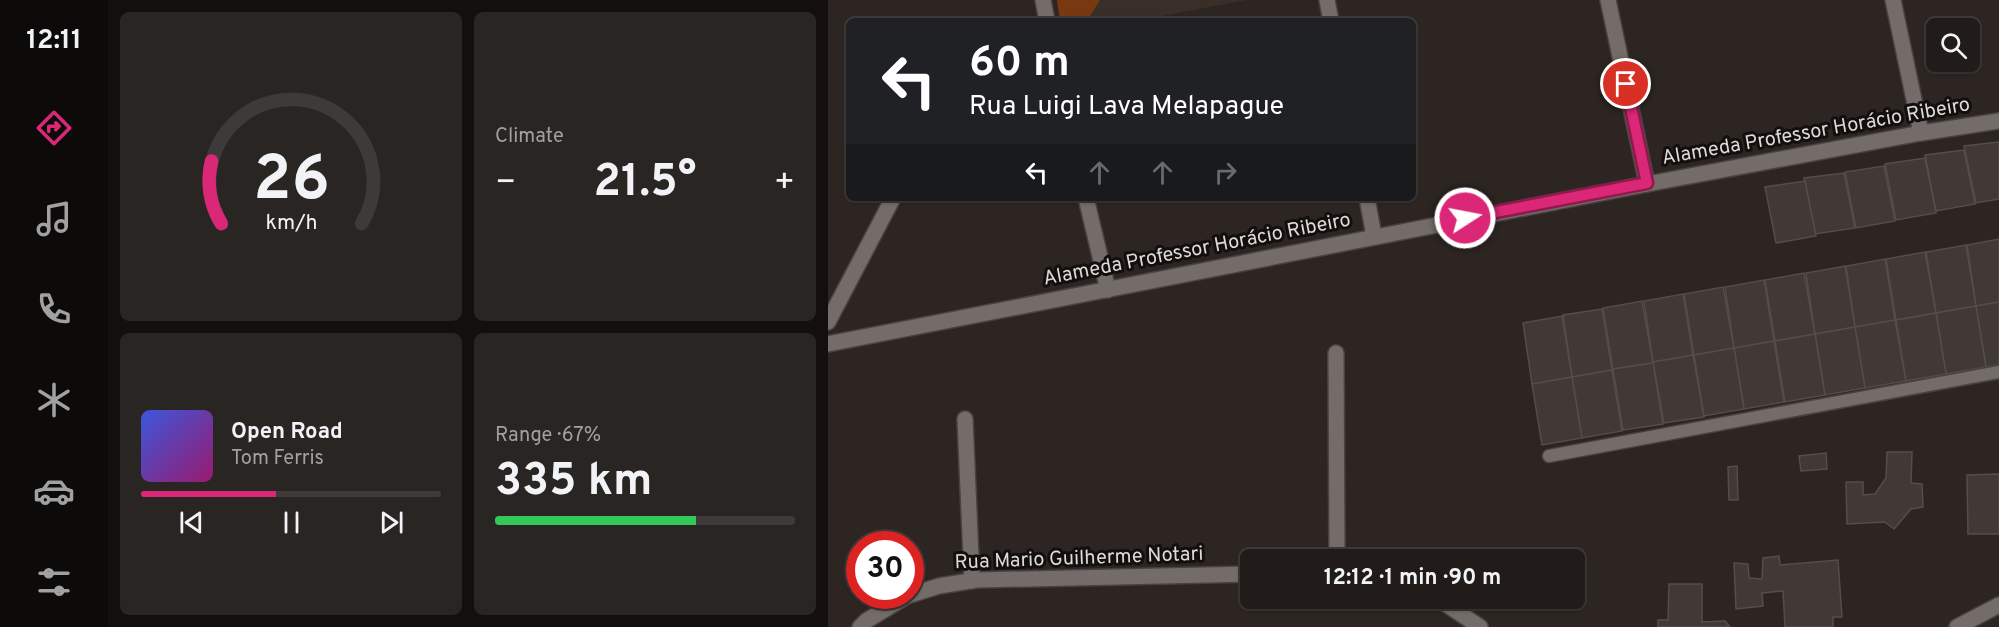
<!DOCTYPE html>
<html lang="en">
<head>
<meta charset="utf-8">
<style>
	:root { --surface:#211c1a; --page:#292523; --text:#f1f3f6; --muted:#a2a1a2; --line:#3e3a39; --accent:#db2777 }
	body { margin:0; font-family:Overpass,sans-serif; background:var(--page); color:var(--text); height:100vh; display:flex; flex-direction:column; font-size:22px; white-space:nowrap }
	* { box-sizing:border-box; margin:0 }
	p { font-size:20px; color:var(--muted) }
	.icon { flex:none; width:33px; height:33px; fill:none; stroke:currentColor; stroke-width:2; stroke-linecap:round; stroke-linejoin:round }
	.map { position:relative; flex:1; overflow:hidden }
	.sheet { display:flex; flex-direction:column; gap:12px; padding:12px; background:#120f0e; width:720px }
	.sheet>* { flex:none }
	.banner { position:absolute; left:18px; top:18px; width:570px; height:183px; border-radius:9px; box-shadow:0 2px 4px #0004,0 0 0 2px var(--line); background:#202124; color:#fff; overflow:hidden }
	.controls { position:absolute; left:1098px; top:18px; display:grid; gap:12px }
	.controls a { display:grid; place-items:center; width:54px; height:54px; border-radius:9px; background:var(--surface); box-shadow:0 2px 4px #0004,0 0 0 2px var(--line); font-size:30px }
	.speed { position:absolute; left:18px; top:531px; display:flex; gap:12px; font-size:30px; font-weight:700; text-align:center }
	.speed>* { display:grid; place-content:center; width:78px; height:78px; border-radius:50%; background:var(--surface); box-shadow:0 2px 4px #0004,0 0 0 2px var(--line); line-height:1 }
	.speed .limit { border:9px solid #d22; background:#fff; color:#111 }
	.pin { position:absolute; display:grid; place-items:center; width:51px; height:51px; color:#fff; margin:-26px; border:3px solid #fff; border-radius:50%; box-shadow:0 2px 6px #0007 }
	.me { position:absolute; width:66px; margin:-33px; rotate:79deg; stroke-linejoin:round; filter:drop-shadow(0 0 4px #0008) }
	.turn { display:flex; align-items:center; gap:21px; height:126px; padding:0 24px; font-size:27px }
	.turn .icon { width:78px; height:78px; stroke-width:2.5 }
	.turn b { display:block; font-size:42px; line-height:51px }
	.lanes { display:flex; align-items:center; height:57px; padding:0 24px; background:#0003; justify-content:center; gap:30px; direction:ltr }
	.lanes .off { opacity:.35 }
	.big { font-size:45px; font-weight:700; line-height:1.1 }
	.sheet .card { flex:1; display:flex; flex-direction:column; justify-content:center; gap:9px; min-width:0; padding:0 21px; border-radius:9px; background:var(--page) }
	.sheet .dial { align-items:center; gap:0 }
	.dial svg { height:156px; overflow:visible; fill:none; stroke:var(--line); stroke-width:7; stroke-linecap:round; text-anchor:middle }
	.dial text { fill:var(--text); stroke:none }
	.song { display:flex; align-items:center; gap:18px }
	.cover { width:72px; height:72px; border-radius:9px; background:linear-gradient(135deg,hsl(230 70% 55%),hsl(320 70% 35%)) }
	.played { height:6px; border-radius:3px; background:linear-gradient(90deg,var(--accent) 45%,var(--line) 45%) }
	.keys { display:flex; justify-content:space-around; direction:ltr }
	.heat { display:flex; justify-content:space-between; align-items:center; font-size:33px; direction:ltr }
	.charge { height:9px; border-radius:4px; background:linear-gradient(90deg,#34c759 67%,var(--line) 0) }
	.sheet .tiles { flex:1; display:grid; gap:12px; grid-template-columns:repeat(2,1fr) }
	.trip { position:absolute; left:412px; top:549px; width:345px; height:60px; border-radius:9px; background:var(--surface); box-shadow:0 2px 4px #0004,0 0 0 2px var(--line); font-weight:700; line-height:60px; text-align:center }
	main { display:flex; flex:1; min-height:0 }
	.menu { display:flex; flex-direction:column; width:108px; justify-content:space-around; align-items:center; background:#0d0b0a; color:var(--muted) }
	.menu .icon { width:42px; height:42px }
	.menu .on { color:var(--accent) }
	.menu b { font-size:27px; color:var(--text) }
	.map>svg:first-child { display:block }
	.built { fill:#3a2e28 }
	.green { fill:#783811 }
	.building { fill:#403935; stroke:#554d4a; stroke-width:1.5 }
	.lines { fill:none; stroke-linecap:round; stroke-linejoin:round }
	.lane-casing { stroke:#494340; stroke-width:15 }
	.street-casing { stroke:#494340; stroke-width:18 }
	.lane { stroke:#746c68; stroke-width:12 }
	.street { stroke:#746c68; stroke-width:15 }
	.route-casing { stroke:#8e194d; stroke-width:15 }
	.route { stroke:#db2777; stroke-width:10 }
	.labels { text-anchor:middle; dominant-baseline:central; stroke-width:6; stroke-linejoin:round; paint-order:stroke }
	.street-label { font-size:20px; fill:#dedad7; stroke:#120f0e }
</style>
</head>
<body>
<main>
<nav class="menu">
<b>12:11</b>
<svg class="icon on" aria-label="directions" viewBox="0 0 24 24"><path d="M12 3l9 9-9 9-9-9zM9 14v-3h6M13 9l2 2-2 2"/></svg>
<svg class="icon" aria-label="music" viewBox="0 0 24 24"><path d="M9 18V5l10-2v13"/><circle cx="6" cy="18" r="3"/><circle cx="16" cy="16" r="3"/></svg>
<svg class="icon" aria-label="phone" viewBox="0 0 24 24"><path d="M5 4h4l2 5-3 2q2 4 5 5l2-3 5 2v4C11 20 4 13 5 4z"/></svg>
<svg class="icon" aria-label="climate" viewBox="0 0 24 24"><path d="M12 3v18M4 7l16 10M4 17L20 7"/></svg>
<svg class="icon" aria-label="car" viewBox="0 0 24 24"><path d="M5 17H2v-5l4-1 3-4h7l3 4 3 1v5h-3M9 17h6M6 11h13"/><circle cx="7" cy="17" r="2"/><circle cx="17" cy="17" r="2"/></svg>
<svg class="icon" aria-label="filters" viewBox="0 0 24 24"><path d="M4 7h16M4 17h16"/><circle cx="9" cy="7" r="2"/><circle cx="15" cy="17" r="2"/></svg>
</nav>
<section class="sheet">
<div class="tiles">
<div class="card dial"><svg viewBox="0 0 100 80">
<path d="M14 69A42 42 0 1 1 86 69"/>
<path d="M14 69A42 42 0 0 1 9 37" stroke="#db2777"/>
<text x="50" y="56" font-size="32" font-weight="700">26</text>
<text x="50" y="72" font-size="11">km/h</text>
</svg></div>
<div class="card"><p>Climate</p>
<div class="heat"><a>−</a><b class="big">21.5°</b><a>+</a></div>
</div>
<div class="card">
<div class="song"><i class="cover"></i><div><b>Open Road</b><p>Tom Ferris</p></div></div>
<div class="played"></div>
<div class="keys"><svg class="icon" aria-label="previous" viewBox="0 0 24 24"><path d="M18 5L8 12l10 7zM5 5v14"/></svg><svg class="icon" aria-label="pause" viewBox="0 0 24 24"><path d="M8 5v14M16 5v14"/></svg><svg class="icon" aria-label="next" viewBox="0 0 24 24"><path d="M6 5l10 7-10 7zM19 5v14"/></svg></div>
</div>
<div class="card"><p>Range · 67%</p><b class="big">335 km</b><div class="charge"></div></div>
</div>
</section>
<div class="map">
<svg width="1171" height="627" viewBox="0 0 1171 627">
	<rect width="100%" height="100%" fill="#2c2522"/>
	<polygon class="built" points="272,0 419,0 307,21 259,21"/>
	<polygon class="green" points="229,0 272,0 259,21 232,21"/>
	<g class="building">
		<polygon points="1171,142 1171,199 1148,203 1136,146"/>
		<polygon points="1136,150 1147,204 1108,211 1097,155"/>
		<polygon points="1097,158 1108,213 1068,220 1057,164"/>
		<polygon points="1056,166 1067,221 1028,228 1017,172"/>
		<polygon points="1016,173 1027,228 987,234 976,178"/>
		<polygon points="977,181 988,236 948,243 937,187"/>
		<polygon points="1171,239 1171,302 1148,306 1139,245"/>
		<polygon points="1138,245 1148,306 1108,313 1098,252"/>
		<polygon points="1097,252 1108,313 1068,320 1058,259"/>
		<polygon points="1057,259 1067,320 1027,327 1018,266"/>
		<polygon points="1017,266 1027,327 987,334 978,273"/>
		<polygon points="976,273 987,334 947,341 937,280"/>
		<polygon points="936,280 946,341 906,348 897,287"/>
		<polygon points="895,287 906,348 866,355 856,294"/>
		<polygon points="855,294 865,355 825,362 816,301"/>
		<polygon points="814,301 825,363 785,369 775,308"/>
		<polygon points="1171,302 1171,365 1158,367 1148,306"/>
		<polygon points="1148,306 1158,367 1118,374 1108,313"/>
		<polygon points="774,309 784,370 744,377 735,315"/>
		<polygon points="1108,313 1118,374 1078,381 1068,320"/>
		<polygon points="734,316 744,377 704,384 695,323"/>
		<polygon points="1067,320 1078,381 1037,388 1027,327"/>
		<polygon points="1027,327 1037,388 997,395 987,334"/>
		<polygon points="987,334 997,395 957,402 947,341"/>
		<polygon points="946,341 956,402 916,409 906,348"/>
		<polygon points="906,348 916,409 876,416 866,355"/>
		<polygon points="865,355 876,417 836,423 825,362"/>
		<polygon points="825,363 835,424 795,430 785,369"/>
		<polygon points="784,370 794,431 754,438 744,377"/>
		<polygon points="744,377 754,438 714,445 704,384"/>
		<polygon points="1059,452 1084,452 1083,483 1094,484 1095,507 1083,509 1066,529 1057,522 1019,524 1018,482 1035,482 1035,495 1047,494 1058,478"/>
		<polygon points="998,453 999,469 973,471 971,456"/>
		<polygon points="909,466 910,500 901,500 900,467"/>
		<polygon points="1171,474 1171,534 1140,534 1139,475"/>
		<polygon points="951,556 952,565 1010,560 1014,617 1005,617 1005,627 957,627 955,591 934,593 935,606 908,609 906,563 920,564 921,578 934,579 935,558"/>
		<polygon points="841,584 874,584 874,622 897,621 902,627 830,627 830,620 840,620"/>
	</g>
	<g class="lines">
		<defs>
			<polyline id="lane" points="721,456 1171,372"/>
			<g id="street">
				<polyline points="215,0 219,21"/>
				<polyline points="499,0 503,21"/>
				<polyline points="780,0 819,184"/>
				<polyline points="1065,0 1093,133"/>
				<polyline points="258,198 280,290"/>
				<polyline points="539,198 546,236"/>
				<polyline points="0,322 65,198"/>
				<polyline points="0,344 819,184 1093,133 1171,121"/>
				<polyline points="508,353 509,560"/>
				<polyline points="137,419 144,581"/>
				<polyline points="82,595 111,586 148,580 423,574"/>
				<polyline points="609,598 652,627"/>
				<polyline points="32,627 38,621 79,596"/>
				<polyline points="1129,627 1171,605"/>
			</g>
		</defs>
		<use href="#lane" class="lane-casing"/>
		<use href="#street" class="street-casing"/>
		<use href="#lane" class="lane"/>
		<use href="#street" class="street"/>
	</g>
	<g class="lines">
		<defs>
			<polyline id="route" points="637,218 819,183 798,84"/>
		</defs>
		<use href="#route" class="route-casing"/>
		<use href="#route" class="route"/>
	</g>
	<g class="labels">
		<g class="street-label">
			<text transform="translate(988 132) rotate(-10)">Alameda Professor Horácio Ribeiro</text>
			<text transform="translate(369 250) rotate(-11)">Alameda Professor Horácio Ribeiro</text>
			<text transform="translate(251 559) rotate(-2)">Rua Mario Guilherme Notari</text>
		</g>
	</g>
</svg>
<div class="controls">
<a><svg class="icon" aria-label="search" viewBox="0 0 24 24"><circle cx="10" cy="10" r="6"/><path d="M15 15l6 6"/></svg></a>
</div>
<div class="speed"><div class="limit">30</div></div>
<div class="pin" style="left:798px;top:84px;background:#d93025"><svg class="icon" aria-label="arrive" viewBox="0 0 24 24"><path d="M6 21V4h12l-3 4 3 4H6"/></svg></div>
<svg class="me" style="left:637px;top:218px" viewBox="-20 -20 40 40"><circle r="17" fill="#db2777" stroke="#fff" stroke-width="3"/><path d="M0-11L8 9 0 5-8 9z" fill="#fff"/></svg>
<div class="trip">12:12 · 1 min · 90 m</div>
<div class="banner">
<div class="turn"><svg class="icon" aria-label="left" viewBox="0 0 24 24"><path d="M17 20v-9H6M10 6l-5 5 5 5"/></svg><div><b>60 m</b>Rua Luigi Lava Melapague</div></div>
<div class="lanes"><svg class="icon" aria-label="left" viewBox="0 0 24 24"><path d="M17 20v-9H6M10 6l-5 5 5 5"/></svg><svg class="icon off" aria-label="ahead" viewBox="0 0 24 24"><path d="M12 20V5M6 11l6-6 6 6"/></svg><svg class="icon off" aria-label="ahead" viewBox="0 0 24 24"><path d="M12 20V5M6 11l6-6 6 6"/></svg><svg class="icon off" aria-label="right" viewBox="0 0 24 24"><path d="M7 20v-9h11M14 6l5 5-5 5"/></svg></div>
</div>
</div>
</main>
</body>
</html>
